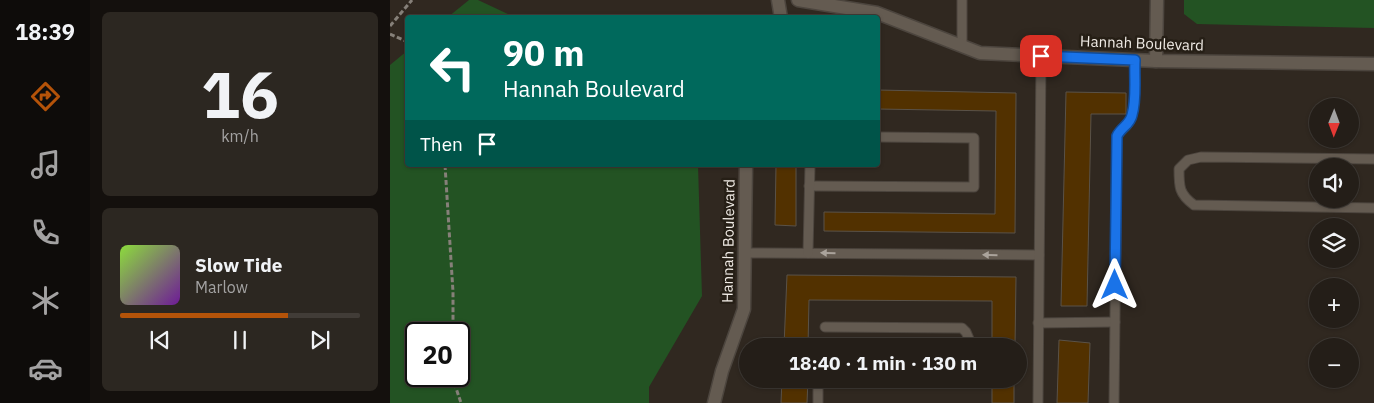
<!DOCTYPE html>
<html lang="en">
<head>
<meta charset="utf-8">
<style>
	:root { --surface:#241e18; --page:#2c2721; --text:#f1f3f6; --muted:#a3a2a2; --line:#413c37; --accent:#b45309 }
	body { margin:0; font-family:"IBM Plex Sans",sans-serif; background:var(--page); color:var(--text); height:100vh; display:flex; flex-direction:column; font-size:19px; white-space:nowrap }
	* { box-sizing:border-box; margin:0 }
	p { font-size:16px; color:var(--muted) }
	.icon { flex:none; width:28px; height:28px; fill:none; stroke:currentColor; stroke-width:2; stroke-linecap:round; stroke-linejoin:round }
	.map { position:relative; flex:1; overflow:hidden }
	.panel { display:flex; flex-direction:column; gap:12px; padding:12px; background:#14100d; width:300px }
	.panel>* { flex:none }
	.guide { position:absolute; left:15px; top:15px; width:475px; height:152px; border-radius:5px; box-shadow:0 1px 4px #0004,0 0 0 1px var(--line); background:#00695c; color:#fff; overflow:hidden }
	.needle { width:32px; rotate:181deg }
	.controls { position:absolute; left:919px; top:98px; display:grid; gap:10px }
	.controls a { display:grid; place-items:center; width:50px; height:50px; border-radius:50%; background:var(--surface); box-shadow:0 1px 4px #0004,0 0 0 1px var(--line); font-size:25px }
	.speed { position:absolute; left:15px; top:322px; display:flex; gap:10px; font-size:25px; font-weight:700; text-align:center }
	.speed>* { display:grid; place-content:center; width:65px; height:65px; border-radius:50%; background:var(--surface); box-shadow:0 1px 4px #0004,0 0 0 1px var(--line); line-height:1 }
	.speed .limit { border:2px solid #111; border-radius:8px; background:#fff; color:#111 }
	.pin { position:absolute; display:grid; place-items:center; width:42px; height:42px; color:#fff; margin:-21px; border-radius:10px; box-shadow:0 2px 8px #0006 }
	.me { position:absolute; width:55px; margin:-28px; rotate:0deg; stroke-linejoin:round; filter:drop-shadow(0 0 4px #0008) }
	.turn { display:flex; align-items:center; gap:18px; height:105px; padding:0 15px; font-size:22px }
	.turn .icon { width:65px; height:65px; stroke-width:2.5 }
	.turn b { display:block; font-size:35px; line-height:42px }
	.then { display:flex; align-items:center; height:48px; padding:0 15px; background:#0003; gap:10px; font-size:19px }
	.panel .tile { flex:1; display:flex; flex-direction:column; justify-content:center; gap:8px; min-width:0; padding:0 18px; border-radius:8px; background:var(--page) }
	.panel .dial { align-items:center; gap:0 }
	.dial b { font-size:65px; line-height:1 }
	.song { display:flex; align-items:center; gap:15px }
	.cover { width:60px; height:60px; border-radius:8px; background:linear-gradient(135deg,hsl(90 70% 55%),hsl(280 70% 35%)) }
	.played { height:5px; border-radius:2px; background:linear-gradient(90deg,var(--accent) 70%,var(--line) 70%) }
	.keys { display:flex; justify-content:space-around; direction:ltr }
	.trip { position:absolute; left:349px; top:338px; width:288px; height:50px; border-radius:25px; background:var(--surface); box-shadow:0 1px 4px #0004,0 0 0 1px var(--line); font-weight:800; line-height:50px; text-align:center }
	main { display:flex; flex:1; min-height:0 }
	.menu { display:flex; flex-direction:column; width:90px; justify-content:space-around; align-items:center; background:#0e0c0a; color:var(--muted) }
	.menu .icon { width:35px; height:35px }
	.menu .selected { color:var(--accent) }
	.menu b { font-size:22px; color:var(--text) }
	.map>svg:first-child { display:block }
	.green { fill:#235323; fill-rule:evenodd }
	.building { fill:#523100; stroke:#5a5248 }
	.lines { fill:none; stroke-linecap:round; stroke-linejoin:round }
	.service-casing { stroke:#4c453e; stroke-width:11 }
	.minor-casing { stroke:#4c453e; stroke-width:15 }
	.path { stroke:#868079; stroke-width:3; stroke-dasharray:5 2.5; stroke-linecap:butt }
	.service { stroke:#645b51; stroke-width:9 }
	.minor { stroke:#645b51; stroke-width:12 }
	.oneway { fill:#aaa39b }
	.route-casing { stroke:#114b97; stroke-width:12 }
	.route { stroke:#1a73e8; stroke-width:9 }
	.labels { text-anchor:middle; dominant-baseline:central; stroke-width:5; stroke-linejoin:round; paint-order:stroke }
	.street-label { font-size:15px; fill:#f0ebe5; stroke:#261f16 }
</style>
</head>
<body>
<main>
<nav class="menu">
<b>18:39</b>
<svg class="icon selected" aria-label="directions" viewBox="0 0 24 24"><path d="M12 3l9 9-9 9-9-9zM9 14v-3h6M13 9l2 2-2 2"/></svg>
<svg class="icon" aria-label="music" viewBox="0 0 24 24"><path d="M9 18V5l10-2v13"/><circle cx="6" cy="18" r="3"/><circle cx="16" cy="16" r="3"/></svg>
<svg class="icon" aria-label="phone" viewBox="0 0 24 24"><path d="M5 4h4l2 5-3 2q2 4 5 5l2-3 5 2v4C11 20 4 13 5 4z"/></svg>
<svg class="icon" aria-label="climate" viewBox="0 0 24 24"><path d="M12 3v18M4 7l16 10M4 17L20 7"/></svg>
<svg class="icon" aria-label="car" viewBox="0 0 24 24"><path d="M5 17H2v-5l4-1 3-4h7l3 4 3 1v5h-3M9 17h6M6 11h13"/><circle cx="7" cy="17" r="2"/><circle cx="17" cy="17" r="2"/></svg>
</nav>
<section class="panel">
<div class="tile dial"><b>16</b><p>km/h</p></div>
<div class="tile">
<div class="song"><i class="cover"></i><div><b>Slow Tide</b><p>Marlow</p></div></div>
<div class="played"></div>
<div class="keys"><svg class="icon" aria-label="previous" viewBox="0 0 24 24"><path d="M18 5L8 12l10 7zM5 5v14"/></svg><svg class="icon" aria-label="pause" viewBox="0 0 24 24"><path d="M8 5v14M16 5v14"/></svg><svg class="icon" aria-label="next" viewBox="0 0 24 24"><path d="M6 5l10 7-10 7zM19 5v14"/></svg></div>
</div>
</section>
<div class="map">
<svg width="984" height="403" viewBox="0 0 984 403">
	<rect width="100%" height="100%" fill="#302820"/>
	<g class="green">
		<polygon points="79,0 88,0 124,17 58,17"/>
		<polygon points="794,0 984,0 984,28 807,24 794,14"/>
		<path d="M17,51L18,165H308L312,296L259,387V403H0V65ZM26,334H69V376H26Z"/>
	</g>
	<g class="building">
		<polygon points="488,90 626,93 625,233 434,231 434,212 605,214 606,111 488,109"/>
		<polygon points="676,92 736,93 736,114 701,114 697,306 671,306"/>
		<polygon points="386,165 406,165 406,226 385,225"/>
		<polygon points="397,275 626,277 625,346 602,346 602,301 419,300 418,346 394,346"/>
		<polygon points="669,340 700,343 698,403 667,403"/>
		<polygon points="392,379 418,379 417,403 391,403"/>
		<rect x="602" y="379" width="22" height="24"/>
	</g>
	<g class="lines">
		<defs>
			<g id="service">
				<polyline points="572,0 572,46"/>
				<path d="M984,159L811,157L798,160L789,169C789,187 789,194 804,205L984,208"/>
				<polyline points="419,186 584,187 584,138 488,137"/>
				<polyline points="356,253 649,255"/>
				<polyline points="418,253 420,165"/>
				<polyline points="648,323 725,322"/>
				<polyline points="435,327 572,328 576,332 582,346"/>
				<polyline points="428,403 428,379"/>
				<polyline points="648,403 651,56"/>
				<path d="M724,403L727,136C730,130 736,128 739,122C747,109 744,76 745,60"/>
			</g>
			<g id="minor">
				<polyline points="388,0 391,18"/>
				<polyline points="408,0 487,13 590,53 766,61 984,64"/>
				<polyline points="766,61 767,0"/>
				<polyline points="324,403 332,371 354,309 356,165"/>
			</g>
		</defs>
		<use href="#service" class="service-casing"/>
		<use href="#minor" class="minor-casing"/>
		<g class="path">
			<polyline points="0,26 22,0"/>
			<polyline points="0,34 18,42"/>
			<polyline points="55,165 63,292 63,334"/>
			<polyline points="62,376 71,403"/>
		</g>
		<use href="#service" class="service"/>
		<use href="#minor" class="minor"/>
	</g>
	<defs><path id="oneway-solid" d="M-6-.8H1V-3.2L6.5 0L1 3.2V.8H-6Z" transform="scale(1.25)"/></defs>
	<g class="oneway">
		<use href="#oneway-solid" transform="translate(438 253) rotate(-179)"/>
		<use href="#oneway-solid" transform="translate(600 255) rotate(-179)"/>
	</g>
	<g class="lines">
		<defs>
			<path id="route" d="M651,56L745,60C744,77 747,99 742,115C740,125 731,127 727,136L725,285"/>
		</defs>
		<use href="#route" class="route-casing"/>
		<use href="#route" class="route"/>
	</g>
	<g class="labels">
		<g class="street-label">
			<text transform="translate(752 43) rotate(2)">Hannah Boulevard</text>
			<text transform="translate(338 241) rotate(-89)">Hannah Boulevard</text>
		</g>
	</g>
</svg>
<div class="controls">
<a><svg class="needle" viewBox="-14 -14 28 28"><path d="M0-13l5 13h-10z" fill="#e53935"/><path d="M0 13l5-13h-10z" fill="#a3a2a2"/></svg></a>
<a><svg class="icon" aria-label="sound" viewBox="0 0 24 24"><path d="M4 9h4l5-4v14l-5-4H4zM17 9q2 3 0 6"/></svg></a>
<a><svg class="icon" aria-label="layers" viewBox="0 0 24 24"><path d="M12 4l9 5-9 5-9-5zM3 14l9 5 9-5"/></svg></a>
<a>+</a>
<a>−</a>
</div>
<div class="speed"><div class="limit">20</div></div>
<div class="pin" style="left:651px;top:56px;background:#d93025"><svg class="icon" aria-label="arrive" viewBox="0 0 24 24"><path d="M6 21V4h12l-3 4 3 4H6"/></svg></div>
<svg class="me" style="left:725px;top:285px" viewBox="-20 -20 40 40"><path d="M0-17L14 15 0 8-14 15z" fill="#1a73e8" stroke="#fff" stroke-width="4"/></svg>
<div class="trip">18:40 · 1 min · 130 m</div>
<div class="guide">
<div class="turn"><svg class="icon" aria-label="left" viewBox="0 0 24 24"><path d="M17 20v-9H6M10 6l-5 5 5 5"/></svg><div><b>90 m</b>Hannah Boulevard</div></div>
<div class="then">Then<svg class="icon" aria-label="arrive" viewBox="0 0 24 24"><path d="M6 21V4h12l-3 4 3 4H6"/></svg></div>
</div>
</div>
</main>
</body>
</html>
